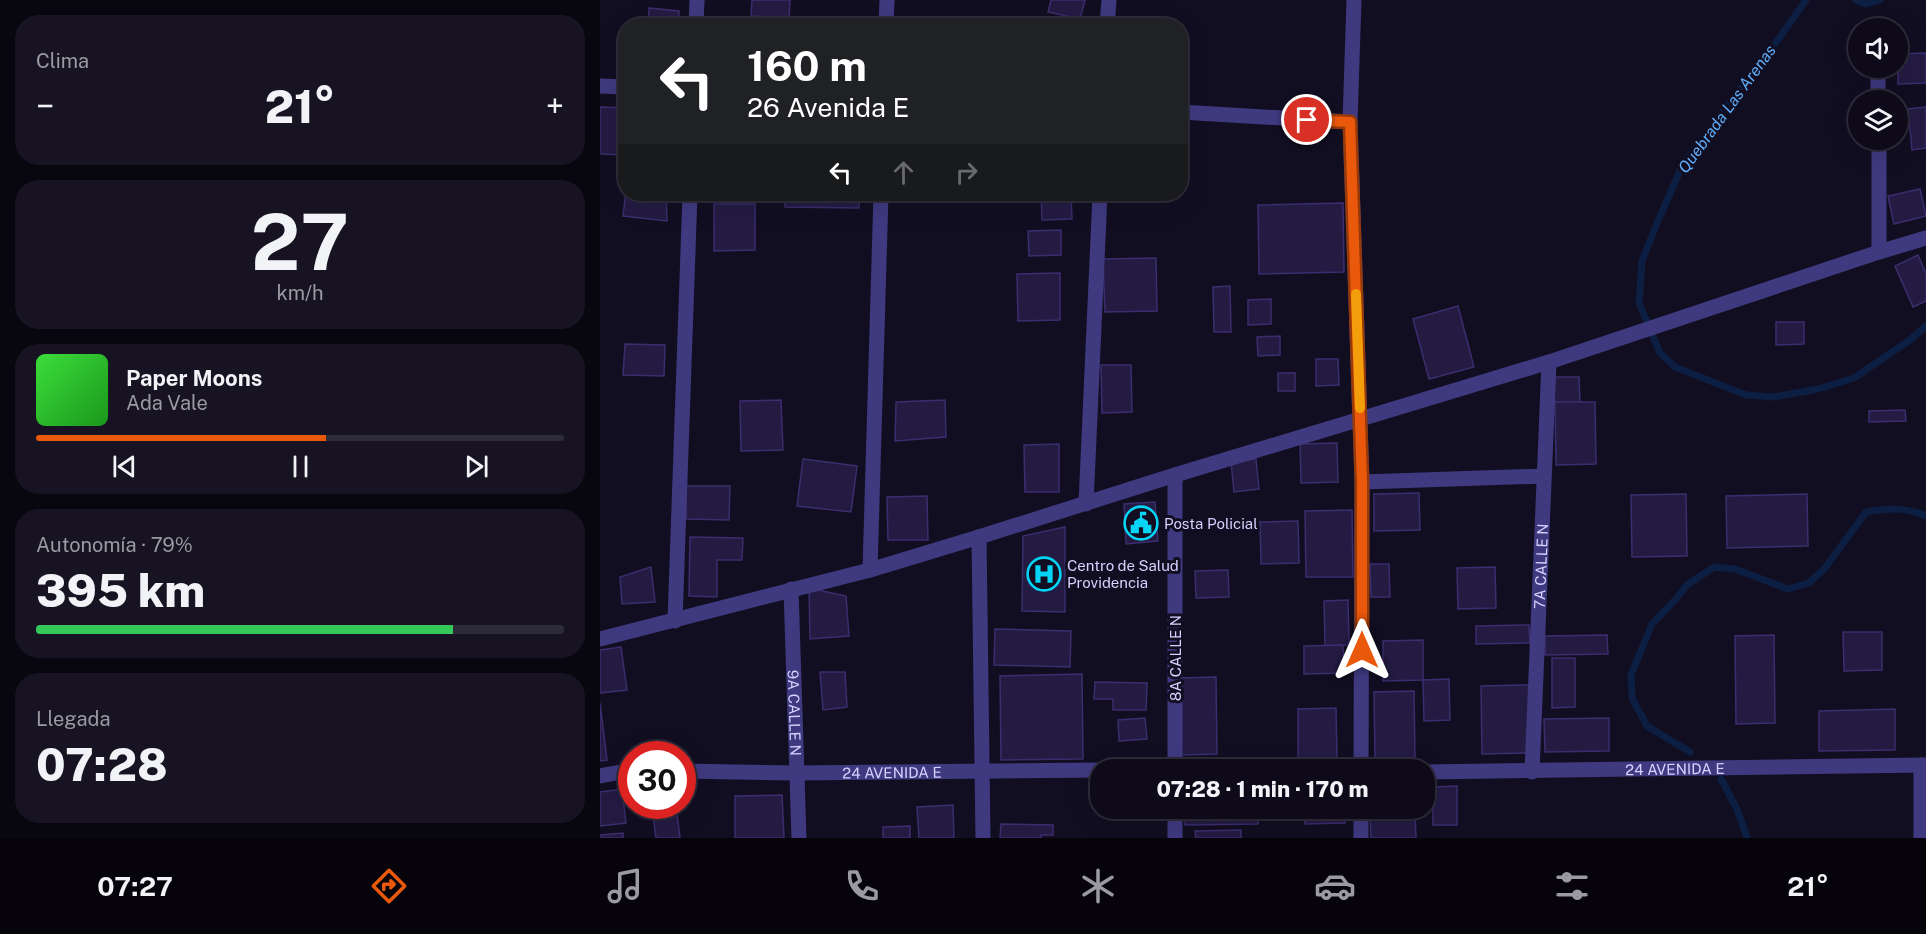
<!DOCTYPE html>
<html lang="es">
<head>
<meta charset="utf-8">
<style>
	:root { --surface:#0e0a1a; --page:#171323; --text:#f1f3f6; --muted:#9b9aa2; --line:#2e2b39; --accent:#ea580c }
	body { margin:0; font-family:"Public Sans",sans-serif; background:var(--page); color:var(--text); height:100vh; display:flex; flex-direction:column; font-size:22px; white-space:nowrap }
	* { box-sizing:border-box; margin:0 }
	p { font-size:20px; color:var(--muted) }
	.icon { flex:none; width:33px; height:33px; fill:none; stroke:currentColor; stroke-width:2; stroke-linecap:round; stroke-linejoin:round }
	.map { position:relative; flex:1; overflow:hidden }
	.side { display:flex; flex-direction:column; gap:15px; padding:15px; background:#08060e; width:600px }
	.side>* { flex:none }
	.guide { position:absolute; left:18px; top:18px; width:570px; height:183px; border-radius:24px; box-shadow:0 6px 24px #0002,0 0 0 2px var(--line); background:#202124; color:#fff; overflow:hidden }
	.tools { position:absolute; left:1248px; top:18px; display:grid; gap:12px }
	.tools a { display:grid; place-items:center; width:60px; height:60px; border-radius:50%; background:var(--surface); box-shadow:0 6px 24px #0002,0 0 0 2px var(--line); font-size:30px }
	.speed { position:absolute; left:18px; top:741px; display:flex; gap:12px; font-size:30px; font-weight:700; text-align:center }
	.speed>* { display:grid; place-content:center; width:78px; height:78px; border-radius:50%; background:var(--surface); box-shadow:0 6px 24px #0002,0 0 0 2px var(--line); line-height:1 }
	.speed .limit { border:9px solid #d22; background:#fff; color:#111 }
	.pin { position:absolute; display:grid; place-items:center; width:51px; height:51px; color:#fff; margin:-26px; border:3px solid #fff; border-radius:50%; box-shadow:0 2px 6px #0007 }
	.me { position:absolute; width:66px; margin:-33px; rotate:0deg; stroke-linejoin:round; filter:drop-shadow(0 0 4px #0008) }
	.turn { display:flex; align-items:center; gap:21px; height:126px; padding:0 30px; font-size:27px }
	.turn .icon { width:78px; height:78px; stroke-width:2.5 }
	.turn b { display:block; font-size:42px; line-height:51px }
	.lanes { display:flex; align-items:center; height:57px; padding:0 30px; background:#0003; justify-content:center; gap:30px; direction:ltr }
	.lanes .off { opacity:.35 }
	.big { font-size:45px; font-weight:800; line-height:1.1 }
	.side .tile { flex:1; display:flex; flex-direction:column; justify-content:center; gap:9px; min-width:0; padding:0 21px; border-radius:24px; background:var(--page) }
	.side .dial { align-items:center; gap:0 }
	.dial b { font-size:78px; line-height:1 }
	.song { display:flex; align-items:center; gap:18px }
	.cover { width:72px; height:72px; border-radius:9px; background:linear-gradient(135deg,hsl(120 70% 55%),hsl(120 70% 35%)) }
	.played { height:6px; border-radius:3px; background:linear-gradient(90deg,var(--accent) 55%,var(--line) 55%) }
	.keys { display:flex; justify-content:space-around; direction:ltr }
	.heat { display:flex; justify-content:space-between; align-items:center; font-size:33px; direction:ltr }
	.charge { height:9px; border-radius:4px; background:linear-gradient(90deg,#34c759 79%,var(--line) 0) }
	.trip { position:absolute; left:490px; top:759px; width:345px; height:60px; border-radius:24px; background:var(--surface); box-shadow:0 6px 24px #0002,0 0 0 2px var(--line); font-weight:800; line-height:60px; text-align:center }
	.tabs { display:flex; height:96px; justify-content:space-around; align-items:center; background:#06040a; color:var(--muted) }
	.tabs .icon { width:42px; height:42px }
	.tabs .active { color:var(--accent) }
	.tabs b { font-size:27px; color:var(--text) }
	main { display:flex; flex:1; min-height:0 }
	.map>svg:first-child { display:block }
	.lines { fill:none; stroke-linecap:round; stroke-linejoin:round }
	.stream { stroke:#0c1f43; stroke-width:7 }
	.building { fill:#241b43; stroke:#3c2d6e; stroke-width:1.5 }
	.minor { stroke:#3f3a80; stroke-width:15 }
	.route-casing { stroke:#983908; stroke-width:15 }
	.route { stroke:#ea580c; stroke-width:10 }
	.slow { stroke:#f59e0b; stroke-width:10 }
	.labels { text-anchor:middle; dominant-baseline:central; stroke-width:6; stroke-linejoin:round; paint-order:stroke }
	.poi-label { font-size:15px; fill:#d7d0fe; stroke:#120e22; text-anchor:start }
	.street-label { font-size:15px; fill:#d7d0fe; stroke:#120e22 }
	.water-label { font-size:16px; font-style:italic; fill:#60aefc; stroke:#120e22 }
</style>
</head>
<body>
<main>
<section class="side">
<div class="tile"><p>Clima</p>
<div class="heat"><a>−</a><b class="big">21°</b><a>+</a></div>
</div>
<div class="tile dial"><b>27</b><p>km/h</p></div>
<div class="tile">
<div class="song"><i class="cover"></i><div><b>Paper Moons</b><p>Ada Vale</p></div></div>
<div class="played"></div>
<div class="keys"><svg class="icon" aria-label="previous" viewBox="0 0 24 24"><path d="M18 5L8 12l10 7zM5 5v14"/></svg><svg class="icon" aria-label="pause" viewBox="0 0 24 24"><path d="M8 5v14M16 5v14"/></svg><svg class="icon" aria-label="next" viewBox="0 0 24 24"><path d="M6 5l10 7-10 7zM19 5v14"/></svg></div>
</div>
<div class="tile"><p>Autonomía · 79%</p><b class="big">395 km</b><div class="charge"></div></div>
<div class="tile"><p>Llegada</p><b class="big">07:28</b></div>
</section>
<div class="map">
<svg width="1326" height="838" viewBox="0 0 1326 838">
	<rect width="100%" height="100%" fill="#120e22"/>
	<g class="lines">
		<g class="stream">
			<polyline points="1206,0 1180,37 1083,164 1057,223 1042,261 1039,303 1060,353 1075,367 1146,395 1173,397 1218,389 1254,378 1310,340 1326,326"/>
			<polyline points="1256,0 1266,4 1280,0"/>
			<path d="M1090,752L1047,726L1032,698L1031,675L1052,624L1075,600L1087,585L1114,567L1135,569L1188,589L1209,583L1225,568L1266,512C1289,508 1305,507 1326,516"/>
			<polyline points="1121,779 1137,809 1147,838"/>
		</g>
	</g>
	<g class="building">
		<polygon points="152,0 190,0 189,18 151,16"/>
		<polygon points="451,0 485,0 480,19 448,12"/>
		<polygon points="49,8 79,11 78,26 48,26"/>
		<polygon points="1326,53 1326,83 1298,84 1298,54"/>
		<polygon points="0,107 26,108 26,155 0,154"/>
		<polygon points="1326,107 1326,148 1312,150 1308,109"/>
		<polygon points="1320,189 1326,216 1294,224 1288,196"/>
		<polygon points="26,191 26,194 66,194 67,221 23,216"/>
		<polygon points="185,194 259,194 259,208 185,207"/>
		<polygon points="441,194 471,194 472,219 442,220"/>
		<polygon points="743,203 744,272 659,274 658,205"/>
		<polygon points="114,204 155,204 155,250 114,251"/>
		<polygon points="461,230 461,255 429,256 428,231"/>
		<polygon points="1318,255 1326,274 1326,301 1313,307 1295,266"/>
		<polygon points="556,258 557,311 505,312 503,259"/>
		<polygon points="460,273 460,320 418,321 417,274"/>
		<polygon points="630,286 631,332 614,332 613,287"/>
		<polygon points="671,299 671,324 648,325 648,300"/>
		<polygon points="858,306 874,367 829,379 813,319"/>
		<polygon points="1176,322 1204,322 1204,344 1176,345"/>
		<polygon points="680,336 680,355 658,356 657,337"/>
		<polygon points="25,344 65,345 64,376 23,375"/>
		<polygon points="716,359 738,359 739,385 716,386"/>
		<polygon points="501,365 531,365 532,412 502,413"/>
		<rect x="678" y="373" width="17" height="18"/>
		<polygon points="954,377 979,377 980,402 954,403"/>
		<polygon points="181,400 183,450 141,451 140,401"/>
		<polygon points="345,400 346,437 295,441 296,402"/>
		<polygon points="955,402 995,402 996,464 956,465"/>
		<polygon points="1305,410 1306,421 1269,422 1269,411"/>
		<polygon points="737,443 738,482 701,483 700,444"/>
		<polygon points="459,444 459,492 425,492 424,445"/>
		<polygon points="203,459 257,466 251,512 197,506"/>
		<polygon points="656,459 659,489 634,492 631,462"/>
		<polygon points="86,486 130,486 129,520 86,519"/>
		<polygon points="819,493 820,530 774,531 774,494"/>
		<polygon points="1086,494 1087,556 1032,557 1031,495"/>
		<polygon points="1207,494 1208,546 1127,548 1126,496"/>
		<polygon points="327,496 328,540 288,540 287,497"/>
		<polygon points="555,502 558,541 526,544 524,504"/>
		<polygon points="752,510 753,577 706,577 705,511"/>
		<polygon points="698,521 699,563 661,564 660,522"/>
		<polygon points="465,527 465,612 422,611 423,536"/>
		<polygon points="90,537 143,538 142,560 117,560 117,597 89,596"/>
		<polygon points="770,564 789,564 790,597 771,597"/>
		<polygon points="51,567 55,602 22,604 20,577"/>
		<polygon points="895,567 896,608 858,609 857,568"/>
		<polygon points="628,570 629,597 596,598 595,571"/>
		<polygon points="209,588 246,596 249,636 210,639"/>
		<polygon points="748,600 749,645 725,646 724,601"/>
		<polygon points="929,625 930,643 876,644 876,626"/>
		<polygon points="395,629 471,631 470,667 394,665"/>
		<polygon points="1243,632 1282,632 1282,670 1244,671"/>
		<polygon points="1007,635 1008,654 945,655 945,636"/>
		<polygon points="1174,635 1175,723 1136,724 1135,636"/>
		<polygon points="823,640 823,680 783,681 783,641"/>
		<polygon points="743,645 744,673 704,674 704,646"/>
		<polygon points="21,647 27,690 0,693 0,650"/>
		<polygon points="952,658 975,658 975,707 952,708"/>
		<polygon points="220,672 245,672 247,707 223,710"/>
		<polygon points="482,674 483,759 401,760 400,676"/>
		<polygon points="616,677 617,754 581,755 579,678"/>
		<polygon points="849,679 850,720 824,721 823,680"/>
		<polygon points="495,682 547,683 546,710 513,710 513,699 494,699"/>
		<polygon points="929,685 930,753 882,754 881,686"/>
		<polygon points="814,691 815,758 775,759 774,692"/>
		<polygon points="0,703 7,760 0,761"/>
		<polygon points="736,708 737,759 698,760 698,709"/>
		<polygon points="1295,709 1295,750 1219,751 1219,711"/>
		<polygon points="545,718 547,739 519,741 518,720"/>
		<polygon points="1009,718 1009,751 945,752 944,719"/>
		<polygon points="857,786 857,825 833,825 833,787"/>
		<polygon points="22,789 26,823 0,826 0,792"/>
		<polygon points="182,795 184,838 135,838 135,796"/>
		<polygon points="353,805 354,838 319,838 317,807"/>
		<polygon points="52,806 76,806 80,838 56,838"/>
		<polygon points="585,808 658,808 658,824 585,825"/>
		<polygon points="704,808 745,808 745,823 705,824"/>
		<polygon points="770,808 815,808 816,838 771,838"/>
		<polygon points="401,824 453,825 453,835 441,835 441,838 400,838"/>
		<polygon points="310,826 310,838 283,838 283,827"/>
		<polygon points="641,830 641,838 596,838 595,831"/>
		<polygon points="23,833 23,838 0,838 0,835"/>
	</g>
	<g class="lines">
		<g class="minor">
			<polyline points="754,0 750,122 762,482 761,770"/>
			<polyline points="96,26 97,0"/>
			<polyline points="286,26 287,0"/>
			<polyline points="507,26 509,0"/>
			<polyline points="1278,68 1278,100"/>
			<polyline points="0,86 26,87"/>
			<polyline points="580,112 750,122"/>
			<polyline points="1279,140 1279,252"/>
			<polyline points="762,482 944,476"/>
			<polyline points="486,504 500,194"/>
			<polyline points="379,537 383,838"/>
			<polyline points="270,570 281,194"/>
			<path id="s1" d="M191,589L199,838"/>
			<polyline points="75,621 90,194"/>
			<polyline points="0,639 270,570 379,537 575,475 949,362 1279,252 1326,238"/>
			<polyline points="1321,765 1321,838"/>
			<polyline points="505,770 616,770"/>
			<polyline points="575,770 575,475"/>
			<path id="s2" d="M82,771L197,773L501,770"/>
			<path id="s3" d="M825,772L1326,765"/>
			<path id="s4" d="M932,772L949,362"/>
			<polyline points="0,776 32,770"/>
			<polyline points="575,838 575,808"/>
			<polyline points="761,838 761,808"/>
		</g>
	</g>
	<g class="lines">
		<defs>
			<polyline id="route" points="707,120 750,122 762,482 762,650"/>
		</defs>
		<use href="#route" class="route-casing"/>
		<use href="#route" class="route"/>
		<polyline class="slow" points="756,294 760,408"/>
	</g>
	<defs>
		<symbol id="civic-ring" viewBox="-11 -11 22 22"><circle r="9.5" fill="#120e22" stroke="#05d5f5" stroke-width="1.5"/><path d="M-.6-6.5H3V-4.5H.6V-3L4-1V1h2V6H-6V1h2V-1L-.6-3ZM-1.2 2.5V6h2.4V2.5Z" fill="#05d5f5"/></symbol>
		<symbol id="hospital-ring" viewBox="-11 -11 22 22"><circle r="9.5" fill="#120e22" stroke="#05d5f5" stroke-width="1.5"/><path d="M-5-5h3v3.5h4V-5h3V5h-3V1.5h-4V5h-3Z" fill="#05d5f5"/></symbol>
	</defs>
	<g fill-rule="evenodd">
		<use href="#civic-ring" x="522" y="504" width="38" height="38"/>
		<use href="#hospital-ring" x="425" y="555" width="38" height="38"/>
	</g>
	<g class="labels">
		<g class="poi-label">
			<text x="564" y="523">Posta Policial</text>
			<text x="467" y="565">Centro de Salud<tspan x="467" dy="17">Providencia</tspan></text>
		</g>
		<g class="street-label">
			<text stroke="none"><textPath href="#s4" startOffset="206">7A CALLE N</textPath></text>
			<text transform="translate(575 658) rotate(-90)">8A CALLE N</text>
			<text stroke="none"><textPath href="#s1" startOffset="124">9A CALLE N</textPath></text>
			<text stroke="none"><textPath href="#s3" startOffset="250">24 AVENIDA E</textPath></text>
			<text stroke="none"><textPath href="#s2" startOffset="210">24 AVENIDA E</textPath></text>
		</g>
		<g class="water-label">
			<text transform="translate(1127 109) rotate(-54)">Quebrada Las Arenas</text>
		</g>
	</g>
</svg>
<div class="tools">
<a><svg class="icon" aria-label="sound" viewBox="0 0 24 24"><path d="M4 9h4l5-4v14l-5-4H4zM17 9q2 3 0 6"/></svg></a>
<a><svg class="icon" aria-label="layers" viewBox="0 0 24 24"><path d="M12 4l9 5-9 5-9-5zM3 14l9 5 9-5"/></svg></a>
</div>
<div class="speed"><div class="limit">30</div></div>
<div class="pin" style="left:707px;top:120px;background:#d93025"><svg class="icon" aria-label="arrive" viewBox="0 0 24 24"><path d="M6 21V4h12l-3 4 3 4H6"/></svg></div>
<svg class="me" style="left:762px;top:650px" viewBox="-20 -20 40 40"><path d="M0-17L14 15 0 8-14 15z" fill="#ea580c" stroke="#fff" stroke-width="4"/></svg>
<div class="trip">07:28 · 1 min · 170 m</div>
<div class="guide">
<div class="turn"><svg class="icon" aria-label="left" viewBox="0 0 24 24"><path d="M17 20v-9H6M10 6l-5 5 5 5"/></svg><div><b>160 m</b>26 Avenida E</div></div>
<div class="lanes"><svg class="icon" aria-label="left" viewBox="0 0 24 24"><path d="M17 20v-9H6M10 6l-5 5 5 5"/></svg><svg class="icon off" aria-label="ahead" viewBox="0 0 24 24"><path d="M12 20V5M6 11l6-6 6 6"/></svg><svg class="icon off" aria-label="right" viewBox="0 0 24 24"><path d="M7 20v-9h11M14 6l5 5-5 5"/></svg></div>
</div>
</div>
</main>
<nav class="tabs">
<b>07:27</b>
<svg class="icon active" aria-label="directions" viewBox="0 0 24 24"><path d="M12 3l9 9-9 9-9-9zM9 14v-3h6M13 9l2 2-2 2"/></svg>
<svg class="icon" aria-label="music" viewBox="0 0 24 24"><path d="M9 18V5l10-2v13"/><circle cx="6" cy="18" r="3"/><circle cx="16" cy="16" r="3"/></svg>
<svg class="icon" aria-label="phone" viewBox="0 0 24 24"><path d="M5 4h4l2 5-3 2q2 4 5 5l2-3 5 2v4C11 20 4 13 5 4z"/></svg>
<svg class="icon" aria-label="climate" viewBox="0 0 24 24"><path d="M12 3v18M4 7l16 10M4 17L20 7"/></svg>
<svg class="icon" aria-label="car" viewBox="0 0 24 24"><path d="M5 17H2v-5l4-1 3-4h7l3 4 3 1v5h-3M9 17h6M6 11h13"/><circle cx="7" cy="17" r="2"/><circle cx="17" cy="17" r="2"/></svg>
<svg class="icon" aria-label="filters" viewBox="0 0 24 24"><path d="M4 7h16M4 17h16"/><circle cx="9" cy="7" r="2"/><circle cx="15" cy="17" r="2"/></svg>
<b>21°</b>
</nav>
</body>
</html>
